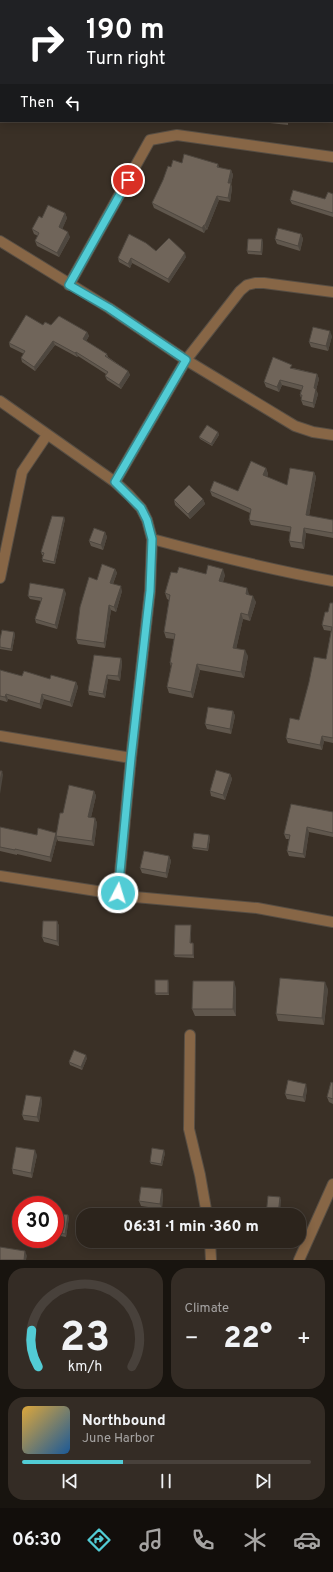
<!DOCTYPE html>
<html lang="en">
<head>
<meta charset="utf-8">
<style>
	:root { --surface:#2c241c; --page:#342c25; --text:#f1f3f6; --muted:#a6a4a3; --line:#48413b; --accent:#52ccd5 }
	body { margin:0; font-family:Overpass,sans-serif; background:var(--page); color:var(--text); height:100vh; display:flex; flex-direction:column; font-size:15px; white-space:nowrap }
	* { box-sizing:border-box; margin:0 }
	p { font-size:13px; color:var(--muted) }
	.icon { flex:none; width:22px; height:22px; fill:none; stroke:currentColor; stroke-width:2; stroke-linecap:round; stroke-linejoin:round }
	.map { position:relative; height:1260px; overflow:hidden }
	.panel { display:flex; flex-direction:column; gap:8px; padding:8px; background:#18140f; flex:1 }
	.panel>* { flex:none }
	.banner { position:absolute; left:0px; top:0px; width:333px; height:122px; box-shadow:0 2px 10px #0003,0 0 0 1px var(--line); background:#202124; color:#fff; overflow:hidden }
	.speed { position:absolute; left:12px; top:1196px; display:flex; gap:8px; font-size:20px; font-weight:700; text-align:center }
	.speed>* { display:grid; place-content:center; width:52px; height:52px; border-radius:50%; background:var(--surface); box-shadow:0 2px 10px #0003,0 0 0 1px var(--line); line-height:1 }
	.speed .limit { border:6px solid #d22; background:#fff; color:#111 }
	.pin { position:absolute; display:grid; place-items:center; width:34px; height:34px; color:#fff; margin:-17px; border:2px solid #fff; border-radius:50%; box-shadow:0 1px 4px #0007 }
	.me { position:absolute; width:44px; margin:-22px; rotate:5deg; stroke-linejoin:round; filter:drop-shadow(0 0 3px #0008) }
	.turn { display:flex; align-items:center; gap:14px; height:84px; padding:0 20px; font-size:18px }
	.turn .icon { width:52px; height:52px; stroke-width:2.5 }
	.turn b { display:block; font-size:28px; line-height:34px }
	.then { display:flex; align-items:center; height:38px; padding:0 20px; background:#0003; gap:8px; font-size:15px }
	.big { font-size:30px; font-weight:800; line-height:1.1 }
	.panel .card { flex:1; display:flex; flex-direction:column; justify-content:center; gap:6px; min-width:0; padding:0 14px; border-radius:16px; background:var(--page) }
	.panel .dial { align-items:center; gap:0 }
	.dial svg { height:104px; overflow:visible; fill:none; stroke:var(--line); stroke-width:7; stroke-linecap:round; text-anchor:middle }
	.dial text { fill:var(--text); stroke:none }
	.song { display:flex; align-items:center; gap:12px }
	.cover { width:48px; height:48px; border-radius:6px; background:linear-gradient(135deg,hsl(40 70% 55%),hsl(210 70% 35%)) }
	.played { height:4px; border-radius:2px; background:linear-gradient(90deg,var(--accent) 35%,var(--line) 35%) }
	.keys { display:flex; justify-content:space-around; direction:ltr }
	.heat { display:flex; justify-content:space-between; align-items:center; font-size:22px; direction:ltr }
	.panel .tiles { flex:1; display:grid; gap:8px; grid-template-columns:1fr 1fr }
	.card:last-child { grid-column:span 2 }
	.trip { position:absolute; left:76px; top:1208px; width:230px; height:40px; border-radius:16px; background:var(--surface); box-shadow:0 2px 10px #0003,0 0 0 1px var(--line); font-weight:800; line-height:40px; text-align:center }
	.tabs { display:flex; height:64px; justify-content:space-around; align-items:center; background:#120e0b; color:var(--muted) }
	.tabs .icon { width:28px; height:28px }
	.tabs .on { color:var(--accent) }
	.tabs b { font-size:18px; color:var(--text) }
	.map>svg:first-child { display:block }
	.lines { fill:none; stroke-linecap:round; stroke-linejoin:round }
	.minor-casing { stroke:#574e44; stroke-width:12 }
	.minor { stroke:#876646; stroke-width:10 }
	.wall { fill:#60574d }
	.shaded-wall { fill:#4e473f }
	.building { fill:#70655a; stroke:#4e473f }
	.route-casing { stroke:#35858a; stroke-width:10 }
	.route { stroke:#52ccd5; stroke-width:7 }
</style>
</head>
<body>
<div class="map">
<svg width="333" height="1260" viewBox="0 0 333 1260">
	<rect width="100%" height="100%" fill="#3a3026"/>
	<g class="lines">
		<defs>
			<g id="minor">
				<polyline points="0,241 109,308 186,360 115,482"/>
				<polyline points="69,285 150,140 177,135 333,157"/>
				<polyline points="333,292 264,283 255,283 247,285 240,291 186,360 295,426 313,432 333,435"/>
				<polyline points="0,401 115,482 129,495 141,508 147,520 152,539 150,591 131,758 118,893"/>
				<path d="M152,539C212,555 272,570 333,581"/>
				<polyline points="0,578 22,472 47,435"/>
				<polyline points="0,736 131,758"/>
				<polyline points="0,876 135,897 257,908 333,922"/>
				<polyline points="190,1035 189,1129 200,1175 207,1215"/>
				<polyline points="210,1241 211,1260"/>
				<polyline points="299,1260 333,1184"/>
			</g>
		</defs>
		<use href="#minor" class="minor-casing"/>
		<use href="#minor" class="minor"/>
	</g>
	<g class="wall">
		<polygon points="269,121 288,121 288,125 270,123"/>
		<polygon points="182,163 218,164 219,168 231,170 233,175 231,184 232,188 230,202 219,200 207,230 206,229 204,233 154,208 152,203 171,167"/>
		<polygon points="333,194 333,217 292,204 290,200 325,199"/>
		<polygon points="65,213 67,218 62,229 70,237 59,257 37,246 35,241 38,236 34,234 32,229 42,218"/>
		<polygon points="301,234 303,239 300,251 277,244 275,239"/>
		<polygon points="263,242 262,255 248,254 247,251"/>
		<polygon points="156,251 186,257 169,283 132,263 130,268 119,262 118,258"/>
		<polygon points="43,325 51,325 87,332 89,336 86,341 107,354 108,357 128,371 130,375 121,389 107,380 105,376 106,374 78,356 77,357 55,345 35,371 22,362 21,358 24,354 10,347 9,343"/>
		<polygon points="332,336 328,351 311,347 309,342"/>
		<polygon points="293,368 317,374 319,379 316,390 318,394 314,408 303,405 301,400 301,398 300,395 301,390 282,385 279,392 266,387 264,382"/>
		<polygon points="218,432 219,435 212,446 200,439 199,437"/>
		<polygon points="266,468 268,474 267,477 287,485 314,472 316,477 309,516 333,520 333,538 306,533 304,549 291,547 289,541 291,532 251,525 249,520 250,513 212,496 210,491 238,491"/>
		<polygon points="203,499 205,504 190,519 175,505 174,500"/>
		<polygon points="65,519 55,564 43,562 42,559 43,555 42,555 41,552"/>
		<polygon points="105,532 107,537 103,550 91,546 89,541"/>
		<polygon points="115,569 117,573 113,584 122,591 116,612 111,610 105,648 78,644 76,639 97,580"/>
		<polygon points="206,574 225,575 223,582 249,594 249,595 256,602 250,621 243,619 236,649 248,656 244,678 200,670 193,698 169,693 167,687 171,667 170,663 174,639 166,638 164,632 169,600 167,599 165,593"/>
		<polygon points="66,593 57,629 36,623 35,619 41,601 30,599 28,596"/>
		<polygon points="333,603 333,743 324,741 322,750 288,743 286,738 299,720 326,659 331,631 324,630 322,625 328,612"/>
		<polygon points="14,632 15,635 12,651 0,649 0,639"/>
		<polygon points="121,658 122,663 120,681 108,679 105,698 89,695 88,691"/>
		<polygon points="0,670 22,676 50,679 76,682 78,687 72,707 44,699 41,709 8,699 7,702 0,700"/>
		<polygon points="233,711 235,716 231,734 207,729 205,724"/>
		<polygon points="230,774 232,779 225,800 211,796 210,791"/>
		<polygon points="94,791 96,796 91,817 95,818 97,823 94,846 58,841 57,839 51,862 17,854 17,855 0,851 0,827 37,835 57,835 63,813"/>
		<polygon points="333,812 333,837 309,832 305,858 289,856 287,851 289,839 286,839 284,834"/>
		<polygon points="209,835 210,838 208,851 193,849 192,847"/>
		<polygon points="169,856 171,861 167,878 142,873 140,868"/>
		<polygon points="57,921 59,926 59,946 44,942 42,937"/>
		<polygon points="191,927 191,943 193,943 194,946 194,958 175,957 174,955"/>
		<polygon points="169,983 169,995 156,995 155,993"/>
		<polygon points="236,988 236,1016 195,1016 192,1009"/>
		<polygon points="328,989 324,1025 278,1021 276,1014"/>
		<polygon points="87,1058 82,1070 70,1065 69,1062"/>
		<polygon points="333,1083 333,1104 329,1102 327,1097"/>
		<polygon points="307,1089 305,1102 287,1099 285,1094"/>
		<polygon points="41,1097 42,1102 39,1122 24,1120 22,1115"/>
		<polygon points="165,1153 162,1166 151,1164 150,1162"/>
		<polygon points="37,1155 32,1178 13,1174 12,1169"/>
		<polygon points="163,1194 162,1209 141,1206 139,1201"/>
		<polygon points="69,1217 66,1237 55,1235 55,1225"/>
	</g>
	<g class="shaded-wall">
		<polygon points="231,170 233,175 231,184 232,188 230,202 228,198 228,183"/>
		<polygon points="217,196 219,200 207,230 205,225"/>
		<polygon points="65,213 67,218 61,232 59,227"/>
		<polygon points="204,225 206,229 204,233 202,228"/>
		<polygon points="68,232 70,237 59,257 57,253"/>
		<polygon points="301,234 303,239 300,251 298,246"/>
		<polygon points="262,239 263,242 262,255 261,252"/>
		<polygon points="185,253 186,257 169,283 168,279"/>
		<polygon points="131,258 132,263 130,268 128,264"/>
		<polygon points="330,331 332,336 328,351 326,346"/>
		<polygon points="87,332 89,336 85,343 83,339"/>
		<polygon points="53,341 55,345 35,371 34,367"/>
		<polygon points="76,352 78,356 77,357 75,353"/>
		<polygon points="128,371 130,375 121,389 119,385"/>
		<polygon points="317,374 319,379 316,390 318,394 314,408 313,403 314,388"/>
		<polygon points="280,380 282,385 279,392 277,387"/>
		<polygon points="218,432 219,435 212,446 211,444"/>
		<polygon points="266,468 268,474 265,481 263,475"/>
		<polygon points="314,472 316,477 308,521 306,515"/>
		<polygon points="203,499 205,504 190,519 188,514"/>
		<polygon points="64,517 65,519 55,564 54,562"/>
		<polygon points="304,528 306,533 304,549 302,543"/>
		<polygon points="105,532 107,537 103,550 101,545"/>
		<polygon points="115,569 117,573 111,588 110,583"/>
		<polygon points="223,569 225,575 221,587 219,581"/>
		<polygon points="121,586 122,591 116,612 114,607"/>
		<polygon points="247,588 249,594 248,600 246,594"/>
		<polygon points="64,589 66,593 57,629 55,625"/>
		<polygon points="253,596 256,602 250,621 248,615"/>
		<polygon points="109,605 111,610 105,648 104,643"/>
		<polygon points="241,613 243,619 235,654 233,648"/>
		<polygon points="14,632 15,635 12,651 11,649"/>
		<polygon points="245,650 248,656 244,678 241,672"/>
		<polygon points="121,658 122,663 120,681 118,676"/>
		<polygon points="197,664 200,670 193,698 191,692"/>
		<polygon points="107,675 108,679 105,698 103,694"/>
		<polygon points="76,682 78,687 72,707 70,702"/>
		<polygon points="6,694 8,699 7,702 5,697"/>
		<polygon points="42,694 44,699 41,709 40,704"/>
		<polygon points="233,711 235,716 231,734 230,729"/>
		<polygon points="322,736 324,741 322,750 320,745"/>
		<polygon points="2,771 3,775 0,794 0,781"/>
		<polygon points="230,774 232,779 225,800 223,795"/>
		<polygon points="94,791 96,796 90,822 88,817"/>
		<polygon points="95,818 97,823 94,846 92,841"/>
		<polygon points="307,827 309,832 305,858 303,854"/>
		<polygon points="56,833 57,839 51,862 50,857"/>
		<polygon points="209,835 210,838 208,851 207,849"/>
		<polygon points="169,856 171,861 167,878 166,873"/>
		<polygon points="57,921 59,926 59,946 57,941"/>
		<polygon points="191,925 191,946 190,943"/>
		<polygon points="193,943 194,946 194,958 193,955"/>
		<polygon points="168,980 169,983 169,995 168,993"/>
		<polygon points="234,981 236,988 236,1016 233,1009"/>
		<polygon points="325,982 328,989 324,1025 322,1018"/>
		<polygon points="86,1055 87,1058 82,1070 81,1067"/>
		<polygon points="306,1084 307,1089 305,1102 303,1097"/>
		<polygon points="41,1097 42,1102 39,1122 37,1117"/>
		<polygon points="35,1150 37,1155 32,1178 31,1173"/>
		<polygon points="164,1150 165,1153 162,1166 161,1164"/>
		<polygon points="162,1189 163,1194 162,1209 160,1204"/>
		<polygon points="280,1197 281,1200 280,1215 278,1215"/>
		<polygon points="68,1215 69,1217 66,1237 65,1234"/>
		<polygon points="25,1251 27,1256 26,1260 24,1260"/>
	</g>
	<g class="building">
		<polygon points="184,154 218,164 217,167 231,170 228,183 231,183 228,198 217,196 205,225 204,225 202,228 152,203 163,180 168,166 171,167 173,160 182,163"/>
		<polygon points="293,190 325,199 328,192 333,194 333,213 290,200"/>
		<polygon points="48,205 65,213 59,227 68,232 57,253 35,241 39,233 32,229 39,216 42,218"/>
		<polygon points="278,228 301,234 298,246 275,239"/>
		<polygon points="129,234 146,243 156,251 169,238 185,253 168,279 131,258 128,264 118,258"/>
		<polygon points="248,239 262,239 261,252 247,251"/>
		<polygon points="26,315 43,325 45,322 51,325 59,316 87,332 83,339 107,354 105,356 128,371 119,385 105,376 108,372 76,352 75,353 53,341 34,367 21,358 25,351 9,343"/>
		<polygon points="313,327 330,331 326,346 309,342"/>
		<polygon points="273,357 292,365 290,368 317,374 314,388 316,389 313,403 301,400 302,395 300,395 303,386 280,380 277,387 264,382"/>
		<polygon points="207,425 218,432 211,444 199,437"/>
		<polygon points="251,461 266,468 263,475 287,485 290,468 314,472 306,515 333,520 333,533 304,528 302,543 289,541 291,527 249,520 251,509 210,491 214,481 238,491"/>
		<polygon points="189,485 203,499 188,514 174,500"/>
		<polygon points="52,516 64,517 54,562 42,559 44,553 41,552"/>
		<polygon points="94,528 105,532 101,545 89,541"/>
		<polygon points="102,564 115,569 110,583 121,586 114,607 109,605 104,643 76,639 80,607 89,577 97,580"/>
		<polygon points="208,565 223,569 219,581 247,588 246,594 253,596 248,615 241,613 233,648 245,650 241,672 197,664 191,692 167,687 172,663 170,663 175,634 164,632 170,595 165,593 171,572 177,573 179,567 206,574"/>
		<polygon points="30,583 64,589 55,625 35,619 42,598 28,596"/>
		<polygon points="330,603 333,603 333,738 322,736 320,745 286,738 290,718 299,720 309,682 314,657 326,659 332,627 322,625 325,612 328,612"/>
		<polygon points="2,630 14,632 11,649 0,647 0,639"/>
		<polygon points="94,655 121,658 118,676 107,675 103,694 88,691"/>
		<polygon points="0,670 22,676 24,671 50,679 51,675 76,682 70,702 42,694 40,704 6,694 5,697 0,696"/>
		<polygon points="208,707 233,711 230,729 205,724"/>
		<polygon points="216,770 230,774 223,795 210,791"/>
		<polygon points="0,771 2,771 0,781"/>
		<polygon points="69,785 94,791 88,817 95,818 92,841 56,836 60,813 63,813"/>
		<polygon points="291,804 333,812 333,833 307,827 303,854 287,851 290,835 284,834"/>
		<polygon points="0,827 37,835 38,828 56,833 50,857 15,849 15,850 0,847"/>
		<polygon points="194,833 209,835 207,849 192,847"/>
		<polygon points="144,851 169,856 166,873 140,868"/>
		<polygon points="43,921 57,921 57,941 42,937"/>
		<polygon points="175,925 191,925 190,943 193,943 193,955 174,955"/>
		<polygon points="280,978 325,982 322,1018 276,1014"/>
		<rect x="155" y="980" width="13" height="13"/>
		<polygon points="193,981 234,981 233,1009 192,1009"/>
		<polygon points="74,1050 86,1055 81,1067 69,1062"/>
		<polygon points="288,1080 306,1084 303,1097 285,1094"/>
		<polygon points="331,1082 333,1083 333,1099 327,1097"/>
		<polygon points="26,1095 41,1097 37,1117 22,1115"/>
		<polygon points="16,1147 35,1150 31,1173 12,1169"/>
		<polygon points="152,1148 164,1150 161,1164 150,1162"/>
		<polygon points="141,1187 162,1189 160,1204 139,1201"/>
		<polygon points="268,1196 280,1197 278,1215 266,1215"/>
		<polygon points="57,1213 68,1215 65,1234 55,1232 55,1225"/>
		<polygon points="0,1247 25,1251 24,1260 0,1260"/>
	</g>
	<g class="lines">
		<defs>
			<polyline id="route" points="118,893 131,758 150,591 152,539 147,520 141,508 115,482 186,360 109,308 69,285 128,180"/>
		</defs>
		<use href="#route" class="route-casing"/>
		<use href="#route" class="route"/>
	</g>
</svg>
<div class="speed"><div class="limit">30</div></div>
<div class="pin" style="left:128px;top:180px;background:#d93025"><svg class="icon" aria-label="arrive" viewBox="0 0 24 24"><path d="M6 21V4h12l-3 4 3 4H6"/></svg></div>
<svg class="me" style="left:118px;top:893px" viewBox="-20 -20 40 40"><circle r="17" fill="#52ccd5" stroke="#fff" stroke-width="3"/><path d="M0-11L8 9 0 5-8 9z" fill="#fff"/></svg>
<div class="trip">06:31 · 1 min · 360 m</div>
<div class="banner">
<div class="turn"><svg class="icon" aria-label="right" viewBox="0 0 24 24"><path d="M7 20v-9h11M14 6l5 5-5 5"/></svg><div><b>190 m</b>Turn right</div></div>
<div class="then">Then<svg class="icon" aria-label="left" viewBox="0 0 24 24"><path d="M17 20v-9H6M10 6l-5 5 5 5"/></svg></div>
</div>
</div>
<section class="panel">
<div class="tiles">
<div class="card dial"><svg viewBox="0 0 100 80">
<path d="M14 69A42 42 0 1 1 86 69"/>
<path d="M14 69A42 42 0 0 1 9 41" stroke="#52ccd5"/>
<text x="50" y="56" font-size="32" font-weight="700">23</text>
<text x="50" y="72" font-size="11">km/h</text>
</svg></div>
<div class="card"><p>Climate</p>
<div class="heat"><a>−</a><b class="big">22°</b><a>+</a></div>
</div>
<div class="card">
<div class="song"><i class="cover"></i><div><b>Northbound</b><p>June Harbor</p></div></div>
<div class="played"></div>
<div class="keys"><svg class="icon" aria-label="previous" viewBox="0 0 24 24"><path d="M18 5L8 12l10 7zM5 5v14"/></svg><svg class="icon" aria-label="pause" viewBox="0 0 24 24"><path d="M8 5v14M16 5v14"/></svg><svg class="icon" aria-label="next" viewBox="0 0 24 24"><path d="M6 5l10 7-10 7zM19 5v14"/></svg></div>
</div>
</div>
</section>
<nav class="tabs">
<b>06:30</b>
<svg class="icon on" aria-label="directions" viewBox="0 0 24 24"><path d="M12 3l9 9-9 9-9-9zM9 14v-3h6M13 9l2 2-2 2"/></svg>
<svg class="icon" aria-label="music" viewBox="0 0 24 24"><path d="M9 18V5l10-2v13"/><circle cx="6" cy="18" r="3"/><circle cx="16" cy="16" r="3"/></svg>
<svg class="icon" aria-label="phone" viewBox="0 0 24 24"><path d="M5 4h4l2 5-3 2q2 4 5 5l2-3 5 2v4C11 20 4 13 5 4z"/></svg>
<svg class="icon" aria-label="climate" viewBox="0 0 24 24"><path d="M12 3v18M4 7l16 10M4 17L20 7"/></svg>
<svg class="icon" aria-label="car" viewBox="0 0 24 24"><path d="M5 17H2v-5l4-1 3-4h7l3 4 3 1v5h-3M9 17h6M6 11h13"/><circle cx="7" cy="17" r="2"/><circle cx="17" cy="17" r="2"/></svg>
</nav>
</body>
</html>
